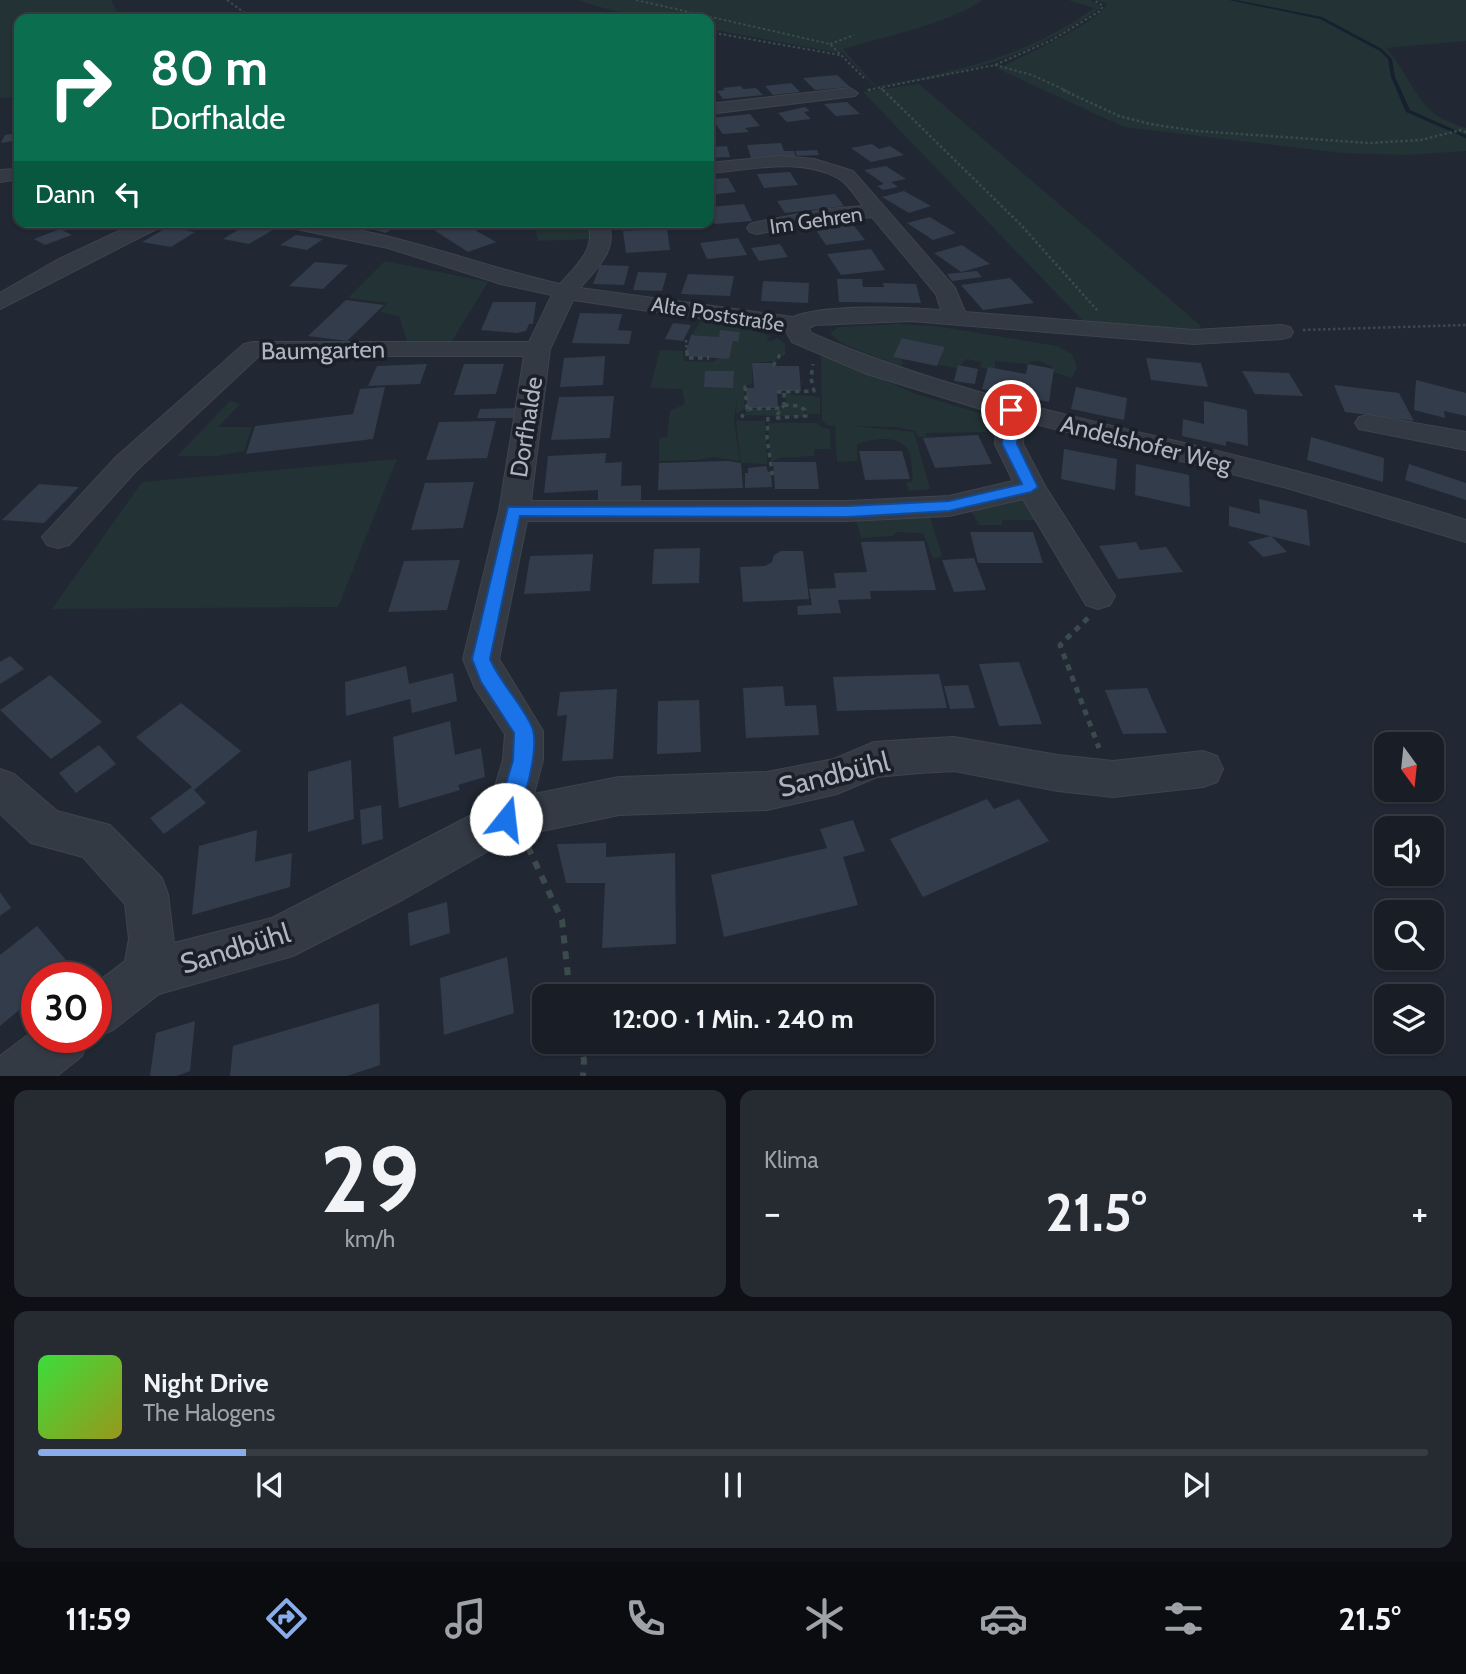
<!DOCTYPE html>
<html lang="de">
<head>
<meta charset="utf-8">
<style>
	:root { --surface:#191e26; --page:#262b32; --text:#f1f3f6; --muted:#9fa2a7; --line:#373c43; --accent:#89aceb }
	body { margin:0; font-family:Cabin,sans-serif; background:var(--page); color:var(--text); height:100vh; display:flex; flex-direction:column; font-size:26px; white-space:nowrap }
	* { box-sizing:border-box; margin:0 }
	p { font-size:23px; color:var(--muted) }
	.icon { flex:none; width:38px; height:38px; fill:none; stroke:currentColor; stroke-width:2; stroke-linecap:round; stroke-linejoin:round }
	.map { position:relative; height:1076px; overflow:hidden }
	.details { display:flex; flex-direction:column; gap:14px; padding:14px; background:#0e1015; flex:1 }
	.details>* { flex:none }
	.top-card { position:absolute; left:14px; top:14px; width:700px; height:214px; border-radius:14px; box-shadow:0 2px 5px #0004,0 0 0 2px var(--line); background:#0b6e4f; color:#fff; overflow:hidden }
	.needle { width:46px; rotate:165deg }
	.fabs { position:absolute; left:1374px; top:732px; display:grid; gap:14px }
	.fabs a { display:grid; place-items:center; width:70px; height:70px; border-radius:14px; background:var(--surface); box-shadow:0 2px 5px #0004,0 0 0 2px var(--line); font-size:35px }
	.speed { position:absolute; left:21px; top:962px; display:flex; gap:14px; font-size:35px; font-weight:700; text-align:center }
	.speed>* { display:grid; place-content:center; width:91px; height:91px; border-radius:50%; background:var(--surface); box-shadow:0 2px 5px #0004,0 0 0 2px var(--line); line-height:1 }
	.speed .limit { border:10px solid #d22; background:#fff; color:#111 }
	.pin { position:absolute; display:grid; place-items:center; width:60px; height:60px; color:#fff; margin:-30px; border:4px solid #fff; border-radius:50%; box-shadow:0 2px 7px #0007 }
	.me { position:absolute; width:77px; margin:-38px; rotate:16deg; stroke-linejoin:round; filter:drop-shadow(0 0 5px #0008) }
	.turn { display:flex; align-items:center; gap:24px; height:147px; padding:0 21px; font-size:32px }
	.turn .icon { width:91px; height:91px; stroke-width:2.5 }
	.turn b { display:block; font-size:49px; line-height:60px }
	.then { display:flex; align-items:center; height:66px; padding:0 21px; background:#0003; gap:14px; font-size:26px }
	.big { font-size:52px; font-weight:700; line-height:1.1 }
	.details .tile { flex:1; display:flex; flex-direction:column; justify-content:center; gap:10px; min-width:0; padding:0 24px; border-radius:14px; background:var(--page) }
	.details .dial { align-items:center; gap:0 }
	.dial b { font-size:91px; line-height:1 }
	.song { display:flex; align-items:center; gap:21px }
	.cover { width:84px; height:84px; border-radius:10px; background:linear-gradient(135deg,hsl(120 70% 55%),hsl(60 70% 35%)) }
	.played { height:7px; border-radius:4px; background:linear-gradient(90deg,var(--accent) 15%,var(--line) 15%) }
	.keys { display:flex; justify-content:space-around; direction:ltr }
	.heat { display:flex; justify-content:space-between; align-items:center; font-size:38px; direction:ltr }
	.details .tiles { flex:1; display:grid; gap:14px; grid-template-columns:1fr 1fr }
	.tile:last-child { grid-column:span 2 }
	.trip { position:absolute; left:532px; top:984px; width:402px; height:70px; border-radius:14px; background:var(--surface); box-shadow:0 2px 5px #0004,0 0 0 2px var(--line); font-weight:700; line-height:70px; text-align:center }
	.tabs { display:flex; height:112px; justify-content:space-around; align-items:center; background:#0a0c0f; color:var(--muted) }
	.tabs .icon { width:49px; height:49px }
	.tabs .selected { color:var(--accent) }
	.tabs b { font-size:32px; color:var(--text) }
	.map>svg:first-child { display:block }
	.green { fill:#233234 }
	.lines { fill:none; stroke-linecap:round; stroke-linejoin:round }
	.stream { fill:#16202f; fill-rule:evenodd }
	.building { fill:#333c4a }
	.street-casing { stroke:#3e434e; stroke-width:2 }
	.path-far4 { stroke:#3b4b4d; stroke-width:2; stroke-dasharray:2.5 2.5; stroke-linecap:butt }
	.path-far3 { stroke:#3b4b4d; stroke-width:2.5; stroke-dasharray:2.5 2.5; stroke-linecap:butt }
	.path-far2 { stroke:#3b4b4d; stroke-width:3.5; stroke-dasharray:4.5 4.5; stroke-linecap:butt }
	.path-far1 { stroke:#3b4b4d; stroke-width:5; stroke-dasharray:6 6; stroke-linecap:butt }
	.path { stroke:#3b4b4d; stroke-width:6; stroke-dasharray:8 8; stroke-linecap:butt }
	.street { fill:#343a44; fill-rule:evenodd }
	.route { fill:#1a73e8; stroke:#114b97; stroke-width:2 }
	.labels { text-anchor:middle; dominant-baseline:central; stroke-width:7; stroke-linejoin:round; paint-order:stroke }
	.far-street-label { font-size:21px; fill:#aeb5c1; stroke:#1a1f28 }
	.street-label { font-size:24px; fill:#aeb5c1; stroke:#1a1f28 }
	.near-street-label { font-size:28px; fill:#aeb5c1; stroke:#1a1f28 }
</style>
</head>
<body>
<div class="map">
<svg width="1466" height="1076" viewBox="0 0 1466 1076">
	<rect width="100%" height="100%" fill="#212833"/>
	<g class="green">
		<polygon points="0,0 111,0 121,19 19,19 19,97 0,98"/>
		<path d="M578,0H983C942,26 889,35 843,49L876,86C955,72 1027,57 1094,8L1068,0H1091L1100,6L1099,9C1025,60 962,74 875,87L840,50L835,52L709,29V19C663,19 621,16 578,0Z"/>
		<path d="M1097,0H1466V41L1386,48C1405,68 1413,97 1436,115C1444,121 1456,124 1466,128V151L1406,155L1342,153L1124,127L998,69C1021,56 1097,24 1107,4Z"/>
		<polygon points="919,84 1201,326 1196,331 1086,324 863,92"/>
		<polygon points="534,222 588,222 593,239 538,241"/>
		<polygon points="385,261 488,282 452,341 408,344 399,316 380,312 387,303 348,298"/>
		<polygon points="702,320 741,326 772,337 766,338 770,342 777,338 785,344 785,354 776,356 777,361 752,363 752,384 744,387 744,409 736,414 737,398 734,422 740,461 713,457 699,460 659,461 659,438 667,437 670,411 685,404 682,389 650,388 660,350 683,351 684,361 714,362 733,341 738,342 721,330 719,337 691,335"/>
		<polygon points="897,324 935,326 1057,346 1072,354 1077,368 1071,378 1054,372 1053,367 1040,361 1031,361 1028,364 995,361 995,368 988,367 987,369 979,367 982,362 967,359 957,368 938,365 945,347 903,338 894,357 901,359 903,364 899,366 841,343 830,333 839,327"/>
		<path d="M821,352L916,394L982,414L987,432L926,433V437H919L915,431L897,427L853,426L914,432L930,489L909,491L906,483L913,481C912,472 912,460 909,452C901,433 871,439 857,444V461L837,462L835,426L827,425L822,420Z"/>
		<polygon points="785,394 820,397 820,414 807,414 805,409 804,417 744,415 749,409 781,409 786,406"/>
		<polygon points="230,401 240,404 218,427 252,427 244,451 218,456 177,456"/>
		<polygon points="736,421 765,421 767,464 741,463"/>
		<polygon points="768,423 817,423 823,428 830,429 831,449 814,449 814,456 780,458 771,462"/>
		<polygon points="397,459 338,607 52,609 142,482"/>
		<polygon points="1024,496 1045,520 1002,520 1002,525 979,525 969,508"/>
		<polygon points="930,516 942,557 933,558 923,533 896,532 893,536 861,538 856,521"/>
	</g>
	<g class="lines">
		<polygon class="stream" points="1229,0 1236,0 1322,17 1382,49 1392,59 1395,77 1410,110 1466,135 1466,138 1406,112 1391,77 1388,59 1380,51 1320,19"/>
	</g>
	<g class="building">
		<polygon points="837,75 850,87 815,90 803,78"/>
		<polygon points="791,83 800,92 773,95 765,86"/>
		<polygon points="741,86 743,89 756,88 763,95 723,99 717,91 725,90 723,88"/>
		<polygon points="847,102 860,114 836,116 824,104"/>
		<polygon points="805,107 810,111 804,112 811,119 787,122 778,113"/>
		<polygon points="750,114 760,126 745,128 749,132 723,134 711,118"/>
		<polygon points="19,133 19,140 1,143 5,135"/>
		<polygon points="781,143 784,151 794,151 796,157 751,158 747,145"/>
		<polygon points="872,144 879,149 890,146 904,155 871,162 851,148"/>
		<polygon points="727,146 730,157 709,158 709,147"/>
		<polygon points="817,150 819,155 797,156 795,151"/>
		<polygon points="886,166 906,179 891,182 898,187 883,190 877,186 884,184 864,170"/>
		<polygon points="790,172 798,185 764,188 757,174"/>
		<polygon points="728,178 736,192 709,195 709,179"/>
		<polygon points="904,191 931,206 909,213 882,197"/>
		<polygon points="835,194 844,206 785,213 777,201"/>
		<polygon points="744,204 752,221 715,224 709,210 709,207"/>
		<polygon points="930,217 956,233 933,240 907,223"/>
		<polygon points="77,222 114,222 110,226 72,227"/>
		<polygon points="251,222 278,227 249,244 223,239"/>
		<polygon points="361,222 382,222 397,226 386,233 356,225"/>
		<polygon points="461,222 496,242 468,252 434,230"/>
		<polygon points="607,222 660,222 660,224 609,229"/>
		<polygon points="852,223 865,240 826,245 814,227"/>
		<polygon points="168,227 195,232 171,247 142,242"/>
		<polygon points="60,229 72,235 45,245 34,239"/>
		<polygon points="667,229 670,250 626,253 623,231"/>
		<polygon points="296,235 323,239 307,250 280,245"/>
		<polygon points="738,238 747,255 707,259 700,243"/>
		<polygon points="780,244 788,257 759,261 751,248"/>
		<polygon points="962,245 990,264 961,272 934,253"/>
		<polygon points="871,249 885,270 841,275 827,254"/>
		<polygon points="315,262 348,265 323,289 289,286"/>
		<polygon points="600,265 629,266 624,285 593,284"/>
		<polygon points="977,271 982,277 952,281 947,274"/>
		<polygon points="638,272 667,273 662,291 633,290"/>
		<polygon points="688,274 734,276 730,296 681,294"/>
		<polygon points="1010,278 1034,303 983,310 961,285"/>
		<polygon points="837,279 862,279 863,287 884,287 883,283 916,284 921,303 839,302"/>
		<polygon points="763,281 809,283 808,303 761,301"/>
		<polygon points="346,300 384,305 347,341 308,336"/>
		<polygon points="493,302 536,302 533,324 529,324 526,331 517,333 481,330"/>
		<polygon points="580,313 622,314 618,330 632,331 629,344 572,343"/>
		<polygon points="673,323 691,325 683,341 665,339"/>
		<polygon points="720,330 740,332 738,342 733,341 729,359 685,356 691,335 719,337"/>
		<polygon points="902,338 945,347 937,366 893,357"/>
		<polygon points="605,356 603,385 560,387 564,358"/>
		<polygon points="1146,358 1201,363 1208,387 1151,380"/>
		<polygon points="752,363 772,363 772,366 799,366 801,391 777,391 778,408 747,408 746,388 754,388"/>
		<polygon points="427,364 420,384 368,386 377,366"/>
		<polygon points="464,364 504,364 496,394 454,395"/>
		<polygon points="1028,364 1054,369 1049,402 982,389 988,367 1026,374"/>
		<polygon points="958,365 978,369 975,384 954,381"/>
		<polygon points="705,371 734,371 733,388 704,387"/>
		<polygon points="1242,371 1289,373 1303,396 1255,394"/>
		<polygon points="1416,380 1466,393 1466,416 1444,411 1445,418 1414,410"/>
		<polygon points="1334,385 1399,393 1414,421 1345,412"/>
		<polygon points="385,387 373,439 246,454 255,426 353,414 360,389"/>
		<polygon points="1076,387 1127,398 1124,420 1071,409"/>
		<polygon points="614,396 610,438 551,440 559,397"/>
		<polygon points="1204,401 1247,410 1248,446 1226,441 1226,446 1182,436 1183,419 1204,424"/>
		<polygon points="516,408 514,418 477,418 480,409"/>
		<polygon points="496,421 487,458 426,460 439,422"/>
		<polygon points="978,435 992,464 935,468 923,438"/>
		<polygon points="1311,437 1384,458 1383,482 1307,460"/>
		<polygon points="1064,449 1117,459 1115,490 1061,479"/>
		<polygon points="859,451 902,451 910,479 865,480"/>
		<polygon points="606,453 605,463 622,462 621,486 641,485 641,501 598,503 598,490 544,493 548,456"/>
		<polygon points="728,461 741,463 743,488 658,490 659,463"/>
		<polygon points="773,462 816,462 819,489 775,489"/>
		<polygon points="1136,464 1189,475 1190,507 1135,495"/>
		<polygon points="1409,464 1466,483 1466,500 1405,480"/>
		<polygon points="766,466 768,472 771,472 772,487 745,488 745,473 748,473 748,468"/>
		<polygon points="474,482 463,528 411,530 425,483"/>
		<polygon points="39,484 79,487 44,523 2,520"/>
		<polygon points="1259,499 1307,510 1310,546 1229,526 1229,506 1260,514"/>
		<polygon points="970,532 1033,532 1043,563 978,563"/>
		<polygon points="1271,536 1287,552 1263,557 1248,542"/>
		<polygon points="924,541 936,590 870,591 871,599 838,600 841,613 798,615 797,606 812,605 809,589 836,588 834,573 867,572 861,542"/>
		<polygon points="1136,542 1140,550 1166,547 1183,572 1118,579 1099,546"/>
		<polygon points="700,548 699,583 652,584 654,549"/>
		<polygon points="781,551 803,551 809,599 743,602 740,567 765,566 772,562 774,555"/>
		<polygon points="593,554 590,591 524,594 530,556"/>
		<polygon points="974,558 986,590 954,592 942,560"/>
		<polygon points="460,560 447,610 388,612 404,561"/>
		<polygon points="10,656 24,669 0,684 0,662"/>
		<polygon points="1019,662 1042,724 999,726 979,664"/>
		<polygon points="406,666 409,684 453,673 457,701 412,713 410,699 346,716 345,682"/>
		<polygon points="939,674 947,708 837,711 833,677"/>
		<polygon points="50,675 102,722 51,759 0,710"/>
		<polygon points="968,685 975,708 950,709 944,686"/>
		<polygon points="783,686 785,706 816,705 819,735 746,738 743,688"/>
		<polygon points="1147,688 1167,733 1123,734 1105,690"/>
		<polygon points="617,689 613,759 562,761 567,715 557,716 560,692"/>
		<polygon points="699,700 701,752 657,754 658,701"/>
		<polygon points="181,703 241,751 194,790 206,803 164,834 150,818 192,787 136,737"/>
		<polygon points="450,721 455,755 481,748 485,777 458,785 460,790 399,808 393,737"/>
		<polygon points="99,745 116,764 76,793 59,773"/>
		<polygon points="351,760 354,819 308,832 308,772"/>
		<polygon points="987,799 994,809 1019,799 1049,841 923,897 890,839"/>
		<polygon points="381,805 383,839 362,845 360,810"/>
		<polygon points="853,820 865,851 843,857 858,905 724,937 711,875 827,848 820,829"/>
		<polygon points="257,830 255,862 292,853 290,887 192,915 199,846"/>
		<polygon points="606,843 606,857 675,853 676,944 602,948 605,883 566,883 557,844"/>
		<polygon points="0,892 11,908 0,916"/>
		<polygon points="447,902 450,933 410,946 408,913"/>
		<polygon points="37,926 71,966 57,978 37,978 37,995 0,1026 0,955"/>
		<polygon points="507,957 514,1013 444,1035 440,978"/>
		<polygon points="379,1003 380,1065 347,1076 230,1076 233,1046"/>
		<polygon points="195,1021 190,1071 177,1076 150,1076 156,1033"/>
	</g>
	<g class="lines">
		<defs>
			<g id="street">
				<polygon points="850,88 858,93 855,96 709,114 709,104"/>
				<path d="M779,156L814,159L853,171L955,288L965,312L1194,330L1281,325L1290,327L1293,332L1290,337L1281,339L1194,344L911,321L815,325L809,328L811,333C924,382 1043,410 1163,438C1265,462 1366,488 1466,520V542L1287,488L1024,421L1023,444L1045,486L1115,596L1110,605L1098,609L1086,605L1023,499L949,516L848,521H527L499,659L543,731V760L534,794L619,777L767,772L834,759L874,742L919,739L954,737L1058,755L1113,761L1203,751L1217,756L1223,769L1217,782L1203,787L1113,797L1058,791L954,771L919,773L877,777L837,794L767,810L619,815L513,837L404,899L293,956L159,994L113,1030L96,1037V983L125,961L129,939L125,904L83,857L31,843L0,814V769L14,774L57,811L110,825L162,878L168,894L174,943L272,918L489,806L503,760L505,734L475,688L463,659L499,511L524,356H259L136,471L69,545L58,548L47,545L42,537L116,457L244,344L253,342H529L552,295L501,284L388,248L282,226L279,222C376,222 466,263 560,284C576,266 597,249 588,222H608C619,250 596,269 580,288L793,317C823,304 907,307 941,310L936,294L872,217L828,221L757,234L750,232L747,228L750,224L757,222L828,209L863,206C856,197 848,183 838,178C801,157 749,170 709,173V163ZM573,300L786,331L792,342L867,374L997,414L995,444L1013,481L949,496L848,501H531L550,349Z"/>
				<polygon points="19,169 19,179 0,182 0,170"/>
				<polygon points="138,222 165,222 162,226 0,309 0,293 57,260"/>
				<polygon points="1369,415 1466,432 1466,450 1359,429 1355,423 1359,417"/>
				<polygon points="37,1028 37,1038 89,1038 82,1056 57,1076 0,1076 0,1056"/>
			</g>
		</defs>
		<use href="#street" class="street-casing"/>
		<g class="path-far4">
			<polyline points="227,0 253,19"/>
			<polyline points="636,0 830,44 864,78"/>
			<polyline points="618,15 639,19"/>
			<polyline points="709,32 840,55"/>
			<polyline points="830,44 854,35"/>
			<polyline points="995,65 1032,75 1067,91"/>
			<polyline points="881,88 884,91"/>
			<polyline points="868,90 995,65 1052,40 1100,11 1103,6 1094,0"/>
		</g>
		<g class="path-far3">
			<polyline points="868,90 871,90"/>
			<polyline points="883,90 1021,225 1097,310"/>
			<polyline points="1063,90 1119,116 1150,124 1197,131 1369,143 1421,140 1461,130 1466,132"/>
			<polyline points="1303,330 1466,325"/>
			<polyline points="686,340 687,353"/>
		</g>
		<g class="path-far2">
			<polyline points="687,351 687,358 709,358"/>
			<polyline points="773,366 781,353 784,354"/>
			<polyline points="777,392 814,391 811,378 813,364"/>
			<polyline points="784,393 784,405"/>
			<polygon points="784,405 799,406 805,410 806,416 775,418"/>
			<polyline points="747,409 745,387 750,388"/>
			<polyline points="748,409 781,408"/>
			<polyline points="744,417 742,416 747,410"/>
			<polyline points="768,417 767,438 773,479"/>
		</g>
		<polyline class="path-far1" points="1088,618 1060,645 1099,748"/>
		<g class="path">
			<polyline points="528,847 562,920 570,996"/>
			<polyline points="580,1041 584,1060 583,1076"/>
		</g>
		<use href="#street" class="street"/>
	</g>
	<path class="route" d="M1011,406L1018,410L1017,444L1038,487L1031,492L949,511L848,517L520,516L490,659C500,683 527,710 533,730C539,752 523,805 514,826L506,829L499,826L496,819L513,760L514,733L481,682L472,659L508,507L848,506L949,501L1022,484L1002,444L1004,410Z"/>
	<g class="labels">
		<g class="far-street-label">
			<text transform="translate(816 220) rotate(-8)">Im Gehren</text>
			<text transform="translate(718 314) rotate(9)">Alte Poststraße</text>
		</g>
		<g class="street-label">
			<text transform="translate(323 350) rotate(-1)">Baumgarten</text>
			<text transform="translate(526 427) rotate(-81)">Dorfhalde</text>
			<text transform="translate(1146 444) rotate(14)">Andelshofer Weg</text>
		</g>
		<g class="near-street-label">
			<text transform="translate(834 774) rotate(-14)">Sandbühl</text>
			<text transform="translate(235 948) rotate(-17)">Sandbühl</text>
		</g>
	</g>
</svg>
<div class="fabs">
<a><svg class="needle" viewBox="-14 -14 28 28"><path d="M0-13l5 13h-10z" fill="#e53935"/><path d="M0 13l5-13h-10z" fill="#9fa2a7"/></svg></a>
<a><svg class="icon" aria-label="sound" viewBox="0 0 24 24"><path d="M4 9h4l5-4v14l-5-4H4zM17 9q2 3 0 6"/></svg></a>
<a><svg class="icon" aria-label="search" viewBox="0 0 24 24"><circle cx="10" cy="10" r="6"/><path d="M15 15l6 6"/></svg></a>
<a><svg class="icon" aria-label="layers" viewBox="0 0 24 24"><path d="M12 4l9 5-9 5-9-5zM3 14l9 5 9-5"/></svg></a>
</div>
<div class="speed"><div class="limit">30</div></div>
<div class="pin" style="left:1011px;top:410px;background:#d93025"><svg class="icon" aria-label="arrive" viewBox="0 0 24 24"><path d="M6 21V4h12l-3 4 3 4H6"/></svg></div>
<svg class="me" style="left:506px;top:819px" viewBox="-20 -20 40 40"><circle r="19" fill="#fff"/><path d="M0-13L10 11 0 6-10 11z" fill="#1a73e8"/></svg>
<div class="trip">12:00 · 1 Min. · 240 m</div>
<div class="top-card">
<div class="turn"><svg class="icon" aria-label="right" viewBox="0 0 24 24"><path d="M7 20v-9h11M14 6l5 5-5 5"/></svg><div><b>80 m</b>Dorfhalde</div></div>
<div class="then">Dann<svg class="icon" aria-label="left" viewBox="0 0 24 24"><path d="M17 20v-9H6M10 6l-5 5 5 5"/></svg></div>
</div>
</div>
<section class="details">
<div class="tiles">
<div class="tile dial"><b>29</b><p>km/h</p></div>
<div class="tile"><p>Klima</p>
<div class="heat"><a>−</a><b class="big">21.5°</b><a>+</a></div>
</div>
<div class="tile">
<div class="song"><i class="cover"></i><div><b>Night Drive</b><p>The Halogens</p></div></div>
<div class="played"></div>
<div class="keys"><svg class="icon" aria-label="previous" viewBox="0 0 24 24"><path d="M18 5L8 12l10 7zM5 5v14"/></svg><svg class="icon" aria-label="pause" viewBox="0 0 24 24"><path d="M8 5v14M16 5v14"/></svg><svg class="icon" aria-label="next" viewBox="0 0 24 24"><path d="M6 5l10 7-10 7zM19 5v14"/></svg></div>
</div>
</div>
</section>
<nav class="tabs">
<b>11:59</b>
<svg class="icon selected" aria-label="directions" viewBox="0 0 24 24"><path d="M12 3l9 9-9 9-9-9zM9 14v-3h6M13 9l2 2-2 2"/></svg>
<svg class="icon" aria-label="music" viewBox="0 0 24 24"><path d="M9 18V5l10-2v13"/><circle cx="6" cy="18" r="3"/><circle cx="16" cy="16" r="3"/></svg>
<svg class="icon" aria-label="phone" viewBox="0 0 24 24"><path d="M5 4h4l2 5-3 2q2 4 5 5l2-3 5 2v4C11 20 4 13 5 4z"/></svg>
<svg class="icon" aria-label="climate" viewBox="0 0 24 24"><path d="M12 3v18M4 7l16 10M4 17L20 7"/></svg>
<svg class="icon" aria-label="car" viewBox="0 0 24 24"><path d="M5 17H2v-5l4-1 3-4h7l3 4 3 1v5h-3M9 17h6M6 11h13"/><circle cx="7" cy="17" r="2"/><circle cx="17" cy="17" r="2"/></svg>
<svg class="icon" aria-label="filters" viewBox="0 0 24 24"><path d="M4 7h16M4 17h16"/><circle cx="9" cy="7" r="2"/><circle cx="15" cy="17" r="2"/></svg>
<b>21.5°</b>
</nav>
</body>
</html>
